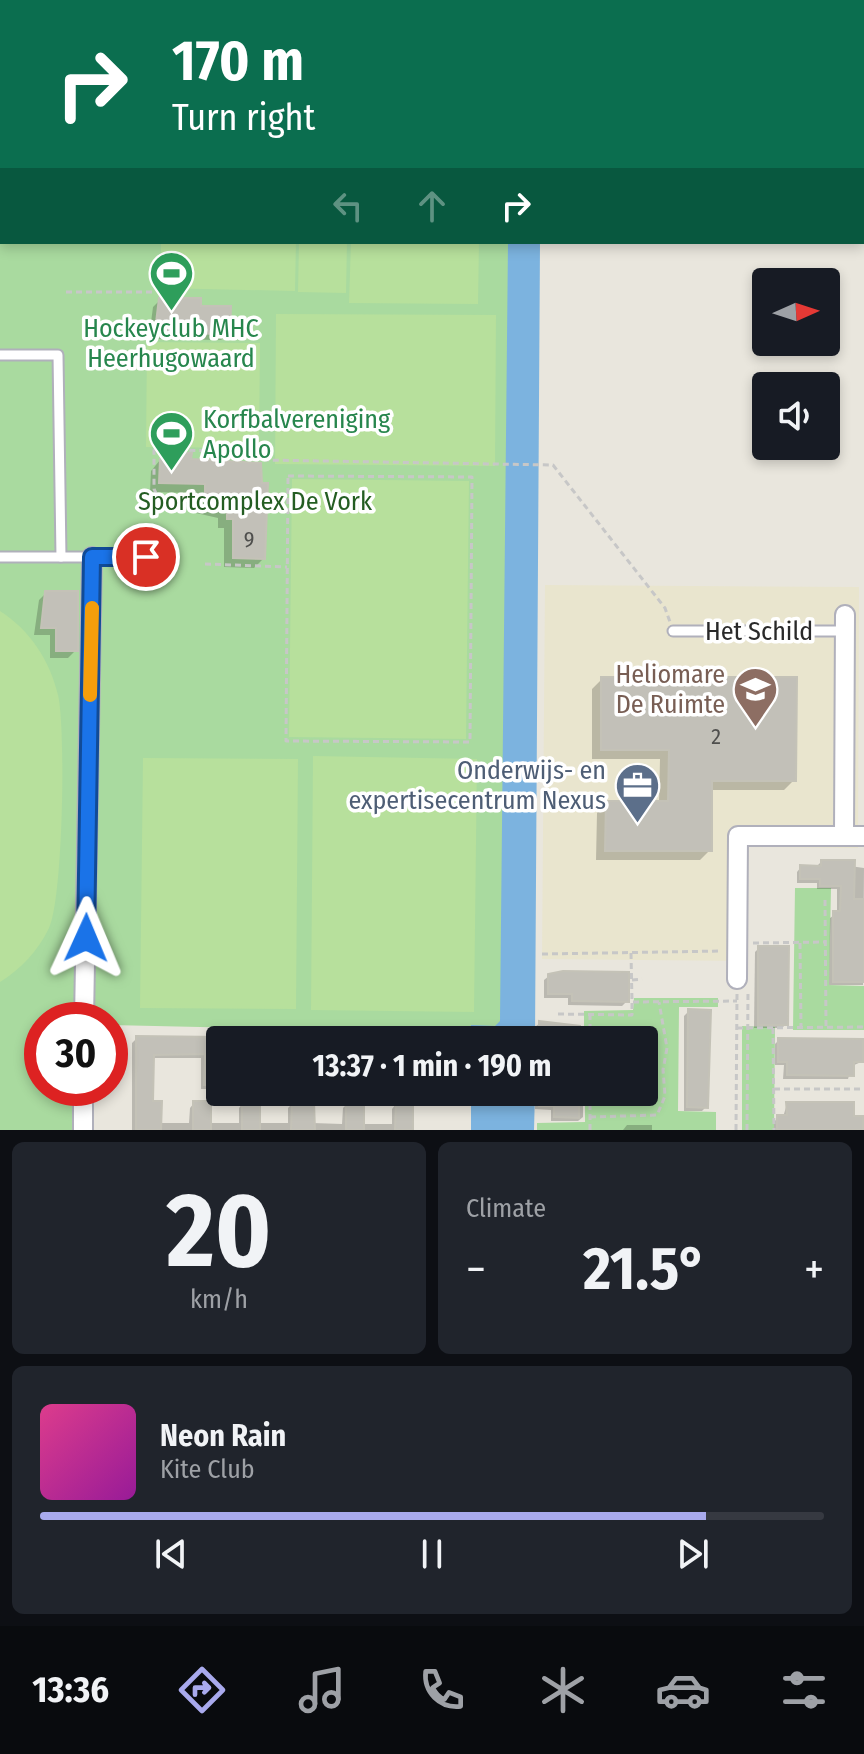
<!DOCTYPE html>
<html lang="en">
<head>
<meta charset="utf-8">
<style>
	:root { --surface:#171b24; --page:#20242c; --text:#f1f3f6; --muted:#9ea1a6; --line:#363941; --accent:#a9aaed }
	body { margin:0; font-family:"Fira Sans Condensed",sans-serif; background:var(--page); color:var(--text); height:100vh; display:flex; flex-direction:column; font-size:30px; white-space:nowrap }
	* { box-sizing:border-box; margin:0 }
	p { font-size:26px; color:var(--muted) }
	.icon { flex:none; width:44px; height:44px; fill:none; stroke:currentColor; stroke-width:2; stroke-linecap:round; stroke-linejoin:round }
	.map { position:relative; height:1130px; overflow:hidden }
	.side { display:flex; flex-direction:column; gap:12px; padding:12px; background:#0d0f14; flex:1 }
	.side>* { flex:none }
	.top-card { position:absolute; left:0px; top:0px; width:864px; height:244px; box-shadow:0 4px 12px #0003; background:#0b6e4f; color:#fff; overflow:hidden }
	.needle { width:52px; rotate:87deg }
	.tools { position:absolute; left:752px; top:268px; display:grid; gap:16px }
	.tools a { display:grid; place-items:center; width:88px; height:88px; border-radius:8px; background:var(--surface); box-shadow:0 4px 12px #0003; font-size:40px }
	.speed { position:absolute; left:24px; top:1002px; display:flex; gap:16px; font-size:40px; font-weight:700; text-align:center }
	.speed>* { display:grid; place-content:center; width:104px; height:104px; border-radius:50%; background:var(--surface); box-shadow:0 4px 12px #0003; line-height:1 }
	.speed .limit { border:12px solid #d22; background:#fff; color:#111 }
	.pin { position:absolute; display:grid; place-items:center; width:68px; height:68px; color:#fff; margin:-34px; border:4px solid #fff; border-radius:50%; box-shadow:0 2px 8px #0007 }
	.me { position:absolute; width:88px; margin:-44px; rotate:1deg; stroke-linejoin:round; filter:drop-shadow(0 0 6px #0008) }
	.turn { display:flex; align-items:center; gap:28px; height:168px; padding:0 40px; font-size:36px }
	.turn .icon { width:104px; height:104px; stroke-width:2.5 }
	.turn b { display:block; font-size:56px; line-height:68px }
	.lanes { display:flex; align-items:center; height:76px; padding:0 40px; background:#0003; justify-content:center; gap:40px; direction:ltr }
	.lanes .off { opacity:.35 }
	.big { font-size:60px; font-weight:700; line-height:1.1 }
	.side .widget { flex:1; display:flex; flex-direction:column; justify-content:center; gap:12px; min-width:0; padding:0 28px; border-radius:12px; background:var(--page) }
	.side .dial { align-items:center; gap:0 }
	.dial b { font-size:104px; line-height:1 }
	.song { display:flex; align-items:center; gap:24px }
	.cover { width:96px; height:96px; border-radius:12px; background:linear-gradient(135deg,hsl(330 70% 55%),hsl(300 70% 35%)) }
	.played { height:8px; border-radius:4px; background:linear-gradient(90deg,var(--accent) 85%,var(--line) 85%) }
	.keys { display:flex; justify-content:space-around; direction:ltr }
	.heat { display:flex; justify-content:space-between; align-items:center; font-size:44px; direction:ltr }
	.side .tiles { flex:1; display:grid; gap:12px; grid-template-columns:1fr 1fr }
	.widget:last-child { grid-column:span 2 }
	.trip { position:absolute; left:206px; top:1026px; width:452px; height:80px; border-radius:8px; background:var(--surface); box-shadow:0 4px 12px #0003; font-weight:700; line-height:80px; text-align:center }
	.menu { display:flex; height:128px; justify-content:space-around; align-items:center; background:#090b0e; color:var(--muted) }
	.menu .icon { width:56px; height:56px }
	.menu .current { color:var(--accent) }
	.menu b { font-size:36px; color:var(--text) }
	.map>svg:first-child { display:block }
	.education { fill:#e9e5ce }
	.green { fill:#a9da9f }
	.pitch { fill:#b7e09c }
	.water { fill:#7cb3df }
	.shadow { fill:#0003 }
	.building { fill:#c2c0b8; stroke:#c4c2b7; stroke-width:2 }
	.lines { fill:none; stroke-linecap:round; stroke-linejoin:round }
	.service-casing { stroke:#b0b0bb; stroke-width:13 }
	.minor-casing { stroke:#b0b0bb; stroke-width:22 }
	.path { stroke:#c7c7c7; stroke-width:3; stroke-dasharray:6 4; stroke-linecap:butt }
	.service { stroke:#fff; stroke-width:9 }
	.minor { stroke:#fff; stroke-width:18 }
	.rail-casing { stroke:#a1a0b1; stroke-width:8 }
	.rail { stroke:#fff; stroke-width:5; stroke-dasharray:15; stroke-linecap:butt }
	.route-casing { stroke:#114b97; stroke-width:20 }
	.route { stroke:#1a73e8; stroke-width:14 }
	.slow { stroke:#f59e0b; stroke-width:14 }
	.labels { text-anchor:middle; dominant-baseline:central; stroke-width:7; stroke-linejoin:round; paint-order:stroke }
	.number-label { font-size:22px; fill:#4f4f4d }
	.leisure-label { font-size:26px; fill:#27864d; stroke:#fff }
	.park-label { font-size:26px; fill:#245d22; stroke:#fff }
	.street-label { font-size:26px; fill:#292929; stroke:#fff }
	.education-label { font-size:26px; fill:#785e54; stroke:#fff; text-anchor:end }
	.service-label { font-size:26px; fill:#4e5e75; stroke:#fff; text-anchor:end }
</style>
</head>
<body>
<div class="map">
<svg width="864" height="1130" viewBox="0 0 864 1130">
	<rect width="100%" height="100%" fill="#e9e6dd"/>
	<polygon class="education" points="545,585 859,587 858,848 749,847 745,961 542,959"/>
	<g class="green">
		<polygon points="0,17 2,242 512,242 506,1034 110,1025 110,1020 42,1020 42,1088 86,1088 85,1130 0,1130"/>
		<polygon points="795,888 831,888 829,985 864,986 864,1030 793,1030"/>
		<polygon points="634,998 718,998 718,1007 679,1007 678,1111 716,1112 716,1130 537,1130 537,1123 585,1122 585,1092 644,1092 644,1040 584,1040 584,1011 633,1010"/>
		<polygon points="742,1026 775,1027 774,1130 742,1130"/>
	</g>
	<g class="pitch">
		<polygon points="161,242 296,242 295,291 161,288"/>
		<polygon points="299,242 347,242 346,293 298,292"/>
		<polygon points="351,242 479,242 478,304 349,303"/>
		<polygon points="276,314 496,315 495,466 275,464"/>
		<polygon points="147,342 260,343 259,448 146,447"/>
		<polygon points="292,479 469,481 466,739 289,737"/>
		<path d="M0,611C30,630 50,661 58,695C66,728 63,900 49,928C38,951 21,969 0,982Z"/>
		<polygon points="313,756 477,759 474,1012 311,1010"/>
		<polygon points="143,758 298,759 296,1009 140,1008"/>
	</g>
	<g class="water">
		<polygon points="0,0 103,0 116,2 2,2 0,15"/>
		<polygon points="573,0 827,2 601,2"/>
		<polygon points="508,242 540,242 535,1040 471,1040 471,1025 495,1026 500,1021"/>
		<polygon points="471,1092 535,1092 534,1130 471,1130"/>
	</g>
	<g class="shadow">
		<rect x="0" y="64" width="2" height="77"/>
		<polygon points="160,300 199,308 228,333 221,340 157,339 157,330 150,330 153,307"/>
		<polygon points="165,454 260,485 264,558 254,568 224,567 224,528 218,528 218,518 196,513 196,493 150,492 151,471"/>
		<polygon points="46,593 76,650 68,658 50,658 50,635 34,635 39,600"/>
		<polygon points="602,679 794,780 784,790 710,790 710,850 700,860 596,860 597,813 606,803 659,803 660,759 592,759 592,689"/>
		<polygon points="821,862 864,868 863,985 829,985 830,918 837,913 837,889 817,889 817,883 797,883 797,872 801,867 817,866"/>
		<polygon points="759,948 786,1024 782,1028 754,1028 755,952"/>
		<polygon points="549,976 627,1001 622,1006 568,1005 568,998 544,998 544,980"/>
		<polygon points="689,1011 706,1107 702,1111 684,1111 684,1016"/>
		<polygon points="540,1023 578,1040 535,1040 535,1027"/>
		<polygon points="137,1038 412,1040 220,1040 220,1089 201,1089 201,1058 152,1058 151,1103 160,1123 189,1123 190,1108 194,1103 209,1123 239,1123 239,1108 243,1103 258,1123 288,1123 288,1108 292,1104 313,1123 342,1124 343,1108 347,1104 362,1124 392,1124 392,1109 396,1104 411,1130 132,1130 132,1043"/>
		<polygon points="779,1040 861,1062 852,1066 848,1079 783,1079 784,1065 775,1065 775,1044"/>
		<polygon points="535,1092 583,1092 583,1117 578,1121 551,1121 551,1110 535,1109"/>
		<polygon points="787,1104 852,1118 861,1130 774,1130 774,1121 783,1117"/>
		<polygon points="627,1125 652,1125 652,1130 623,1130"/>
	</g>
	<g class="building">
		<polygon points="159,298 201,298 201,306 231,306 230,334 163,333 164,324 156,323"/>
		<polygon points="164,452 192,453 191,459 261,463 262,483 268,483 265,559 233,558 233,519 227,519 227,509 205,504 205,484 159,483 160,459 164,459"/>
		<polygon points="45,591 78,591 78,651 56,651 56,628 41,628"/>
		<polygon points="601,677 797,677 796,781 712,781 712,851 605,851 606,801 668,801 669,750 601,750"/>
		<polygon points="821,860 855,860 854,899 864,899 864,982 833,982 833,911 840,911 841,886 820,886 820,879 800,879 800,865 821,866"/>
		<polygon points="758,946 789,946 788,1025 758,1025"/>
		<polygon points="563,971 629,972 629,1002 572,1001 572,994 548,994 548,974"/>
		<polygon points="688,1009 711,1010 708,1108 687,1107"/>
		<polygon points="539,1021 580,1026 580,1040 539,1040"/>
		<polygon points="136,1036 220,1037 220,1085 204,1085 205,1054 154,1055 153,1101 162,1101 161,1130 136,1130"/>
		<polygon points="778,1038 863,1039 863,1062 854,1062 854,1076 787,1075 787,1062 778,1062"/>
		<polygon points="538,1092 579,1092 579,1118 554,1117 554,1106 539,1106"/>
		<rect x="193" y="1101" width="18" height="29"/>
		<rect x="242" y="1101" width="18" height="29"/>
		<polygon points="292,1102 314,1102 315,1130 291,1130"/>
		<rect x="346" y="1102" width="18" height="28"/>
		<polygon points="396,1102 413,1102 413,1130 395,1130"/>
		<polygon points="786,1102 854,1102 854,1116 863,1116 863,1130 777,1130 777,1115 787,1115"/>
	</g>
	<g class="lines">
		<defs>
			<g id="service">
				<polyline points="0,355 58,355 61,557"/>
				<polyline points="0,557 146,557 161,564"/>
				<polyline points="673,631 845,631"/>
			</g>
			<g id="minor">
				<polyline points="844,836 845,615"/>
				<polyline points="737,979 738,836 864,836"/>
				<polyline points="84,1020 92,557"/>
				<polyline points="83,1130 83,1088"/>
			</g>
		</defs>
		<use href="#service" class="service-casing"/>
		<use href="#minor" class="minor-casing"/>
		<g class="path">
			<polyline points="0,29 2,29"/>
			<polyline points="862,90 864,90"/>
			<polyline points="66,292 154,292"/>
			<polygon points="288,476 472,477 470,742 286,741"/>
			<polyline points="161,503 154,489 154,450 262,451 265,460 553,465 665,608 670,622"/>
			<polyline points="205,564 287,567"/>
			<polyline points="825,900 826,1027"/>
			<polyline points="753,943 825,942"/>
			<polyline points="800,943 801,1027"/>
			<polyline points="631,953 632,1002 737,1001"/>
			<polyline points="542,954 722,951"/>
			<polyline points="632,980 642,979"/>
			<polyline points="558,1014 632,1015 632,1002"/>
			<polyline points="737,1028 864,1027"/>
			<polyline points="773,1028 774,1130"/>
			<polyline points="590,1040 590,1014"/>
			<polyline points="774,1089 864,1089"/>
			<polyline points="590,1117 657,1115 665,1096 663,1070 667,1048 659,1002"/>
			<polyline points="590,1130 590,1092"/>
			<polyline points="736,1130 737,994"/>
			<polyline points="747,1130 748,990"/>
		</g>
		<use href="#service" class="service"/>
		<use href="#minor" class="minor"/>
		<defs>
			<g id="rail">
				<polyline points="286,0 299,2"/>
				<polyline points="350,0 366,2"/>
				<polyline points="862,32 864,32"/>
			</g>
		</defs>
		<use href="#rail" class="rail-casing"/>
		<use href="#rail" class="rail"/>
	</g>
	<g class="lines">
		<defs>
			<polyline id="route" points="86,938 92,557 146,557"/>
		</defs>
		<use href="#route" class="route-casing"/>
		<use href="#route" class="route"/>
		<polyline class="slow" points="90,695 92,608"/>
	</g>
	<defs>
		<symbol id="stadium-pin" viewBox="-11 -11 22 30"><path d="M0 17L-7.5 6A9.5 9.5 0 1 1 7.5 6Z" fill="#2e9e5b" stroke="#fff"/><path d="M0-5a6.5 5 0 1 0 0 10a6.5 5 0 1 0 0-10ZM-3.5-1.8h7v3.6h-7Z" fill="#fff"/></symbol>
		<symbol id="school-pin" viewBox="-11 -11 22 30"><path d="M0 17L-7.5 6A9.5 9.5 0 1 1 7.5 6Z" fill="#8d6e63" stroke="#fff"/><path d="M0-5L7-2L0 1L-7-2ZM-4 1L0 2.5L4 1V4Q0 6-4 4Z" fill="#fff"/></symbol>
		<symbol id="office-pin" viewBox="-11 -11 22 30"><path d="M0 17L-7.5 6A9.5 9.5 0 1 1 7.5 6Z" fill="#5c6f8a" stroke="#fff"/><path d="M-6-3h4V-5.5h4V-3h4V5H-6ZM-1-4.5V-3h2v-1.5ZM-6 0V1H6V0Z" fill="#fff"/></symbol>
	</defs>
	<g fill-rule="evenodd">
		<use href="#stadium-pin" x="146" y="248" width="51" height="69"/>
		<use href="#stadium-pin" x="146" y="408" width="51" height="69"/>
		<use href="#school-pin" x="730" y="664" width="51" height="69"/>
		<use href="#office-pin" x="612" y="760" width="51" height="69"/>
	</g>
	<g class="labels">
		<g class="number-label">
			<text x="249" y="539">9</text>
			<text x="716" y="736">2</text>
		</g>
		<g class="leisure-label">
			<text x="171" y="328">Hockeyclub MHC<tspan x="171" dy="30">Heerhugowaard</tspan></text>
			<text x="203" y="419" text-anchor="start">Korfbalvereniging<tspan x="203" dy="30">Apollo</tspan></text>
		</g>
		<g class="park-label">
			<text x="255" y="501">Sportcomplex De Vork</text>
		</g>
		<g class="street-label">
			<text x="759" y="631">Het Schild</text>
		</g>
		<g class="education-label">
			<text x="725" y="674">Heliomare<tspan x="725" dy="30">De Ruimte</tspan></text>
		</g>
		<g class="service-label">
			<text x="606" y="770">Onderwijs- en<tspan x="606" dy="30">expertisecentrum Nexus</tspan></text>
		</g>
	</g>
</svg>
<div class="tools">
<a><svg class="needle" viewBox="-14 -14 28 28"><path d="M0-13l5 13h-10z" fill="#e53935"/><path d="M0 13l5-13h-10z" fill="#9ea1a6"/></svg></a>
<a><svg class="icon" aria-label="sound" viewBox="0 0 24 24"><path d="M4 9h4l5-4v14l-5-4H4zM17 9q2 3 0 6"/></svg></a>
</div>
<div class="speed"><div class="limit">30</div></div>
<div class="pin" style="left:146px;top:557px;background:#d93025"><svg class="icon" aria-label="arrive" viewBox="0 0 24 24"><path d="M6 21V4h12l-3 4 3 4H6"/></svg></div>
<svg class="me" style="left:86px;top:938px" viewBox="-20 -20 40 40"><path d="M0-17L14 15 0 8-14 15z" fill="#1a73e8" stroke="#fff" stroke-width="4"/></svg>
<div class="trip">13:37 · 1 min · 190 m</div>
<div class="top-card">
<div class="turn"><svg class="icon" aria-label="right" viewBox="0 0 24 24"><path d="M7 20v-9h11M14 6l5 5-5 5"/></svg><div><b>170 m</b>Turn right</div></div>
<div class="lanes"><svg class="icon off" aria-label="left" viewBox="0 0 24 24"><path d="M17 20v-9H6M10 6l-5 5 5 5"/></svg><svg class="icon off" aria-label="ahead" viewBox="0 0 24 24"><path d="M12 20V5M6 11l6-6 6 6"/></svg><svg class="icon" aria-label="right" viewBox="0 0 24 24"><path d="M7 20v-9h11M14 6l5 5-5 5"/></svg></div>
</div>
</div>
<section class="side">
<div class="tiles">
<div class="widget dial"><b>20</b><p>km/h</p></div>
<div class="widget"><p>Climate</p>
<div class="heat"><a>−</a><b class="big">21.5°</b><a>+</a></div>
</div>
<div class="widget">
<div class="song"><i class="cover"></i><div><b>Neon Rain</b><p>Kite Club</p></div></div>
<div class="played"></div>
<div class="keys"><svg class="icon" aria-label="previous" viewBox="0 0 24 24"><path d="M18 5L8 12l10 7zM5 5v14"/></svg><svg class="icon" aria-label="pause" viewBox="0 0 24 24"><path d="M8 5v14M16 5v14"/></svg><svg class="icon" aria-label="next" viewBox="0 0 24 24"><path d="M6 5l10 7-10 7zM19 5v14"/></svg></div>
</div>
</div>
</section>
<nav class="menu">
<b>13:36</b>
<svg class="icon current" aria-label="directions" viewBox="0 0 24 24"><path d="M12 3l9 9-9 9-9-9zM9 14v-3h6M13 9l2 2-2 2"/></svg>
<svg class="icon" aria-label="music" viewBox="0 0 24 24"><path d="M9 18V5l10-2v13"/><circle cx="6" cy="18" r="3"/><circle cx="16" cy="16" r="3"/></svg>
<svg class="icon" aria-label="phone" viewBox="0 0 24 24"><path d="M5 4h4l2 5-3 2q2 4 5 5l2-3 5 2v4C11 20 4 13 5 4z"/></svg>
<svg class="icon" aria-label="climate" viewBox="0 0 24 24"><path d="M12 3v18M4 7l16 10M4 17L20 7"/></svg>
<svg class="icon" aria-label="car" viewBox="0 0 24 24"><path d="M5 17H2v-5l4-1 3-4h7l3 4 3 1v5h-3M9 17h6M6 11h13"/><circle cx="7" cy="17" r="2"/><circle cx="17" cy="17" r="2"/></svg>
<svg class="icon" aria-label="filters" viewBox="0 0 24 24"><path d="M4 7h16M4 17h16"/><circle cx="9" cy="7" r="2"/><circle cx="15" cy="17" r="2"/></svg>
</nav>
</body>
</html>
